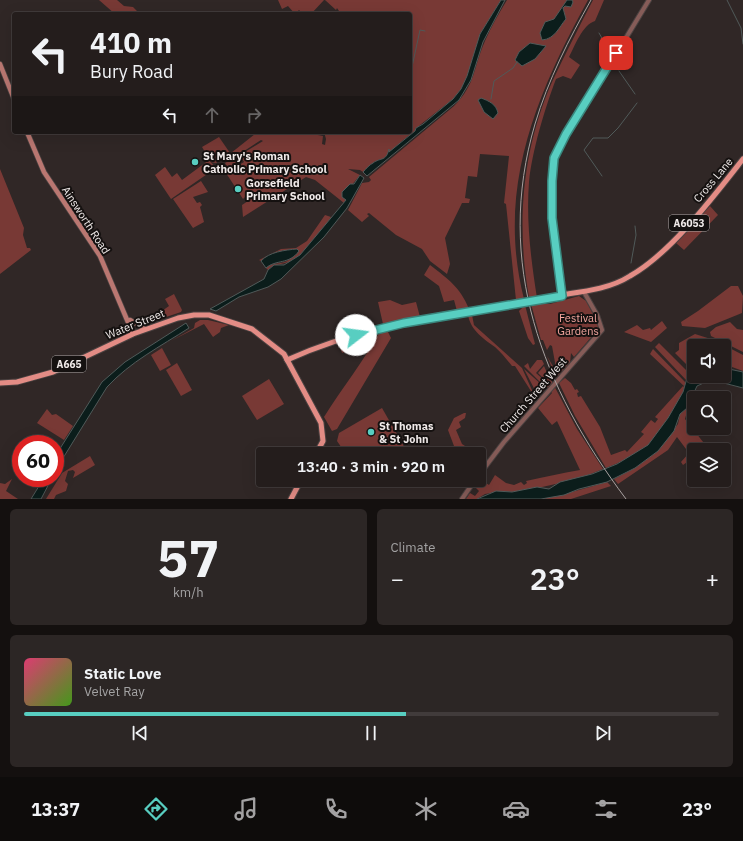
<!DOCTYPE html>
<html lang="en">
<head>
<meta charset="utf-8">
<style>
	:root { --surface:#241d1c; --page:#2c2625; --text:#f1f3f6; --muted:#a3a2a3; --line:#413b3b; --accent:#58cec1 }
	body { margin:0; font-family:"IBM Plex Sans",sans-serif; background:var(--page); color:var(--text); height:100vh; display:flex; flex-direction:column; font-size:15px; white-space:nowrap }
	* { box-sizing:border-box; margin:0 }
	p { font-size:13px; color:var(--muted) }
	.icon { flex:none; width:22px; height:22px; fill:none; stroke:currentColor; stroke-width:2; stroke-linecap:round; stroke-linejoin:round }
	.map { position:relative; height:499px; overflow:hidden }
	.side { display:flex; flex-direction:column; gap:10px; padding:10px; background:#14100f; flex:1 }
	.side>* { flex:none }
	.top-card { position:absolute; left:12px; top:12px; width:400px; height:122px; border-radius:4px; box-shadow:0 4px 16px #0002,0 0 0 1px var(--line); background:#241d1c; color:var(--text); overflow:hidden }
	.fabs { position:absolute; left:687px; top:339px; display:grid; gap:8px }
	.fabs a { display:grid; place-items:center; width:44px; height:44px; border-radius:4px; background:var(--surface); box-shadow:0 4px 16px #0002,0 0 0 1px var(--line); font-size:20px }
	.speed { position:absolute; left:12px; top:435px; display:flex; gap:8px; font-size:20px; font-weight:700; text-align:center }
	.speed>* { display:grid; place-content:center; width:52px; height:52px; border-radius:50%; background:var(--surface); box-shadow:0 4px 16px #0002,0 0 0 1px var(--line); line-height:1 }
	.speed .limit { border:6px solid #d22; background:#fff; color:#111 }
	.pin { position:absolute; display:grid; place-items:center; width:34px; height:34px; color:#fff; margin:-17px; border-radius:8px; box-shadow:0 2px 6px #0006 }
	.me { position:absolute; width:44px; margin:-22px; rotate:75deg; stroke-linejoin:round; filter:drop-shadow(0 0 3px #0008) }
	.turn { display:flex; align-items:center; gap:14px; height:84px; padding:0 12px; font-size:18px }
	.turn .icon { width:52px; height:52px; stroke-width:2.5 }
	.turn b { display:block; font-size:28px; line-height:34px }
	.lanes { display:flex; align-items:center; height:38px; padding:0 12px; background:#0003; justify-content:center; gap:20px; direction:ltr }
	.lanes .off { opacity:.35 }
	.big { font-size:30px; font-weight:600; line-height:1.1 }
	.side .card { flex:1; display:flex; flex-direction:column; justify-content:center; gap:6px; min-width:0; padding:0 14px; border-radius:6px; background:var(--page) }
	.side .dial { align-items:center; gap:0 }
	.dial b { font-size:52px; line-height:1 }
	.song { display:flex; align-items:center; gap:12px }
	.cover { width:48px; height:48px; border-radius:6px; background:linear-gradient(135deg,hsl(340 70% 55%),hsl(100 70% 35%)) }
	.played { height:4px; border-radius:2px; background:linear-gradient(90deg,var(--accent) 55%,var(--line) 55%) }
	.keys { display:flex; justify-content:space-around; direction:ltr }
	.heat { display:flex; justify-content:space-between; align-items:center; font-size:22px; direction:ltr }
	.side .tiles { flex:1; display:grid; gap:10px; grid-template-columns:1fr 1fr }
	.card:last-child { grid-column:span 2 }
	.trip { position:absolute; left:256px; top:447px; width:230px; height:40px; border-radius:4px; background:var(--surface); box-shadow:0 4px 16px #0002,0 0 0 1px var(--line); font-weight:600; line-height:40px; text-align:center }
	.tab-bar { display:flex; height:64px; justify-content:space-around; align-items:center; background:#0e0c0b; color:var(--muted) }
	.tab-bar .icon { width:28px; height:28px }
	.tab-bar .active { color:var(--accent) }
	.tab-bar b { font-size:18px; color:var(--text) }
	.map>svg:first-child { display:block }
	.green { fill:#783935 }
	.water { fill:#0b1d1b; stroke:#505a59 }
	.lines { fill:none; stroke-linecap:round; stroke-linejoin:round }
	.stream { stroke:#505a59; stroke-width:1 }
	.tertiary-casing { stroke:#4b4241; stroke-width:6 }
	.secondary-casing { stroke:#4b4241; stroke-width:6 }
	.primary-casing { stroke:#4b4241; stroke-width:7 }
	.tertiary { stroke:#865c58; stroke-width:4 }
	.secondary { stroke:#ba7771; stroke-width:4.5 }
	.primary { stroke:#e38c85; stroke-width:5 }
	.tram { stroke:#a8a1a0; stroke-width:1 }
	.route-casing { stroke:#39867d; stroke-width:10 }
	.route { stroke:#58cec1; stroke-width:7 }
	.poi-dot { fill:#58cec1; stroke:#151110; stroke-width:1.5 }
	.labels { text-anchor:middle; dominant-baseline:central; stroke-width:4; stroke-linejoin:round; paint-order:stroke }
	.shield { fill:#151110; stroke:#aea9a8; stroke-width:1 }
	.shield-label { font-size:10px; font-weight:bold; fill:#f0eae9 }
	.poi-label { font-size:11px; font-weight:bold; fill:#f0eae9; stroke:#151110; text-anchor:start }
	.street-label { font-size:11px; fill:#f0eae9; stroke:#151110 }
	.park-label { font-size:11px; fill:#f5a7a0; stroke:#151110 }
</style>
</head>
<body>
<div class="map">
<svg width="743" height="499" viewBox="0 0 743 499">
	<rect width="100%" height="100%" fill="#302726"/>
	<g class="green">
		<polygon points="99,0 117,0 124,6 133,7 140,14 115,14"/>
		<polygon points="278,0 324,0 311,14 303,14 299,10 295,14 288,6 282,9"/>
		<polygon points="325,0 501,0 480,34 468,75 461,89 453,99 420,125 415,131 402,141 387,155 382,160 374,162 363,172 360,170 348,169 360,175 342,197 346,199 344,203 315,180 306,177 243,217 242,205 248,201 245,197 243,199 226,173 244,162 240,155 263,141 261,140 238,155 242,162 229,170 225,163 234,158 231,153 255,134 253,132 302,132 323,136 322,144 325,145 326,139 324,132 410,132 410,14 341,14 337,8 336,10"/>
		<path d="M507,0H588C536,95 496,189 524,299L516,300L506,204L504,203L509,156L480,154L477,177L468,176L465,198L470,199L469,203H462L445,238L450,264L447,274L430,261L422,249L396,235L369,213L367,214L369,216L362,222L348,210L362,183L369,182L371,180L369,177L454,106C476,84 473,68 485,41C491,27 499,13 507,0Z"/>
		<path d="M593,0H604L595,21C582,25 575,46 569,57L580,65L571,79L563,76L556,79C545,108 532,151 529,182C526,221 531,260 537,298L529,297C516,225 522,150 552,82C565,54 579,27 593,0Z"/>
		<polygon points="219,137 230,153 216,163 211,162 202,147"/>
		<polygon points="209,160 216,168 171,199 155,175 165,167 172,177 177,173 182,180"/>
		<polygon points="0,169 24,228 23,235 27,248 30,248 31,250 0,274"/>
		<polygon points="201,181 208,192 193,197 197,203 200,202 202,205 200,207 204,222 193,228 173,199"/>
		<polygon points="710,206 718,215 684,250 676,243"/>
		<path d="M325,215L331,217C320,233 308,252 291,261C283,265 274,263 268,270L266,268C274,261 284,265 290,259C293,257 295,252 297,249C284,250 270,252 261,261L259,260L281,249L296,248L307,241Z"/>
		<path d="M430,265C448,279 460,287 469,309L457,311L454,300L444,302L439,286L424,275Z"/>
		<polygon points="731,286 738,286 743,296 742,313 705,328 682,326 681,322 698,311"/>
		<polygon points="174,294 182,310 181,312 160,319 159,313 169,306 165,299"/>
		<polygon points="579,296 586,301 600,327 574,357 571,353 570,363 556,377 547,356 554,368 556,368 552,346 550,345 547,350 543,340 541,340 531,304 550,304"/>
		<polygon points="390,300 402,305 416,302 420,317 383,324 378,302"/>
		<polygon points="525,305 535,344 533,345 528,338 519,311"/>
		<path d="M468,315H472L474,325L522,368L536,399L515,366H512C507,360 501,352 495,347C484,339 471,331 468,315Z"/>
		<polygon points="200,320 208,320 229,325 221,328 220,332 213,337 204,324 171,341 194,328 195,323"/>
		<polygon points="662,321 667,328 651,342 624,332 637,325 643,330 650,328 651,330"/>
		<polygon points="730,322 737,329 743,330 743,352 711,336 710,332 716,327"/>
		<path d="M380,331L388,332L391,338L337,429L332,431L324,417C342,388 364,361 380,331Z"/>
		<polygon points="695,334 714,340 743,355 743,371 732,367 724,367 724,346 694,346 694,366 691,369 675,353 679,350 679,343"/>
		<polygon points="355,338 358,348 342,353 339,343"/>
		<polygon points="659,343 690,374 687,381 655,347"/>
		<polygon points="162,348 171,365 160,371 151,355"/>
		<polygon points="653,349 686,383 685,387 650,354"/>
		<polygon points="537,360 542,360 544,364 536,373 545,381 542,384 524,366 528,363 530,369"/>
		<polygon points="177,363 192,390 181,396 166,370"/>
		<path d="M544,366L548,375L547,378H550L577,429L603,469L578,479L542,487L512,492L502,491L485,494L477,499H466L470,493L475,496L479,491L475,487L480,479L489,485L495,475L506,483L514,485L521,482L524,485L527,483L526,481C545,477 561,473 580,470L557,421L552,425L538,408L552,393L547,387L538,396L524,369L542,385L546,381L538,373Z"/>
		<path d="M565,378L571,383L575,390L577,389L579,392L577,393L578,397L581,396L600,427L611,455L625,450L627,452L644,434L641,432L651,420L655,423L658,419L655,417L683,386L685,388C680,402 658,436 647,446C636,456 620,462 606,468L575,416L559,383Z"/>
		<polygon points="269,379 284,404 257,420 242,396"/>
		<polygon points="691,397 685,419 707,447 703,450 694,450 694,457 683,465 681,462 689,453 677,437 668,450 618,484 614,479 635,468 658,451 678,424 680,414 687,408"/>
		<polygon points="382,408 406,450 399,454 346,454 337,441 339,433"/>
		<polygon points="47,409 52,415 56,414 73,426 64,440 37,423"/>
		<polygon points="464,413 466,413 465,418 459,422 461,427 456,430 462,444 468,448 464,454 457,454 448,430 454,418"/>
		<polygon points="90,456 95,465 73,478 75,472 73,470 68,471 65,481 68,484 66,491 56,495 54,499 46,499 62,473"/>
		<polygon points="12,479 6,491 18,499 0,499 0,483 5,484"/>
		<path d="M607,482L611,486L571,499H541C564,495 585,488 607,482Z"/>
	</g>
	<g class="water">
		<path d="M501,0H505L483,42L471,80L459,100L367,176L363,172C366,169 369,165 373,163C381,157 386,162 389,149V152L415,131L416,128L423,124L453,99L461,89L467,76L480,34Z"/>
		<path d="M567,0H572L573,2L571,7L565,6L563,8L566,19C559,27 555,39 542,40L540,33L545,22L554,19Z"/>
		<polygon points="530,43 546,46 535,59 522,66 515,60 519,52"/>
		<path d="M481,98C489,101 496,104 498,113L493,119L484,112L478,100Z"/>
		<polygon points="360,175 364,178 347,208 324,237 281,279 268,287 239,297 216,311 210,309 264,279 268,270 274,265 284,265 300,255 346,200 342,197 342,192 350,184 354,184"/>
		<path d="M297,249L299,251C289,265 276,259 266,268L261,261C269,252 285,250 297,249Z"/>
		<path d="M186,323L189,328C161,346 130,362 107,387L55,471V458L61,447L102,382L125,362Z"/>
		<polygon points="724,368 743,372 743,388 716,381 708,381 697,386 687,408 680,414 674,431 658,451 635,468 607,482 579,489 564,495 541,499 477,499 496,491 512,492 537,487 549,489 560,482 592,474 617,464 648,445 668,418 683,392 687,378 694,371 694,376 724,376"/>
		<polygon points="44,478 52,478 41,499 31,499"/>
	</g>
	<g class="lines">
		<g class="stream">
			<polyline points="727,0 741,28 743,44"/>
			<polyline points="599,33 610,52"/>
			<polyline points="412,67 420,30 425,31"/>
			<polyline points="619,71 635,94"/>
			<polyline points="491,99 494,81 513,68 517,62"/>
			<polyline points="602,176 584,150 593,138 608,138 618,128 637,103"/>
			<polyline points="631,263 636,235 635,226"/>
		</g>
		<defs>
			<g id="tertiary">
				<polyline points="562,295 552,216 552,181 556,153 649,0"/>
				<polyline points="479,475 504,442 602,330 597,315 584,292"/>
				<polyline points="462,499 475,480"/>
			</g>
			<g id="secondary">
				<polyline points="0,64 14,99"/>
				<polyline points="27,132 44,172 100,256 133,334"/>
				<polyline points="130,320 145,329"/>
			</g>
			<g id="primary">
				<path d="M287,360C351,331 420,318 489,308C515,304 541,299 567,294C588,291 611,288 630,276C671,253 714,196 743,159"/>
				<polyline points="0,383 17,382 53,372 133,334 178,318 194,315 209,315 252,329 284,354 321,423 323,441 316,454"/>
				<polyline points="291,499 301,480"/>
			</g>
		</defs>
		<use href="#tertiary" class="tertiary-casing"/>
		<use href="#secondary" class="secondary-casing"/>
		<use href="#primary" class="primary-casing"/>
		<use href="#tertiary" class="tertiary"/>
		<use href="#secondary" class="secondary"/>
		<use href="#primary" class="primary"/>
		<path class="tram" d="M591,0C569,39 548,80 535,124C494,263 542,387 626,499"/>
	</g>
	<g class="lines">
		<defs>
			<polyline id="route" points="356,335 404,323 562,296 552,218 552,181 554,158 566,134 616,53"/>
		</defs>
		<use href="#route" class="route-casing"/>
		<use href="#route" class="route"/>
	</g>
	<g class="poi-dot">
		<circle cx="195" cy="162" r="4"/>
		<circle cx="238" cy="189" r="4"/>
		<circle cx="371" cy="432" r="4"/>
	</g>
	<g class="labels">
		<g class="shield">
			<rect x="669" y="215" width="40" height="16" rx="3"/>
			<rect x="52" y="356" width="34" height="16" rx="3"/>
		</g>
		<g class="shield-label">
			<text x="689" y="223">A6053</text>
			<text x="69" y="364">A665</text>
		</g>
		<g class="poi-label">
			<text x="203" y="156">St Mary's Roman<tspan x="203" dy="13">Catholic Primary School</tspan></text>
			<text x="246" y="183">Gorsefield<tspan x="246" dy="13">Primary School</tspan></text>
			<text x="379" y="426">St Thomas<tspan x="379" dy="13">&amp; St John</tspan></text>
		</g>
		<g class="street-label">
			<text transform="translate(713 180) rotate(-50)">Cross Lane</text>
			<text transform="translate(86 220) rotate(57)">Ainsworth Road</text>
			<text transform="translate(135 324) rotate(-22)">Water Street</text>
			<text transform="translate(533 395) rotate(-49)">Church Street West</text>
		</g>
		<g class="park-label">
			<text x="578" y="318">Festival<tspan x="578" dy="13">Gardens</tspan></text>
		</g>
	</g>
</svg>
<div class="fabs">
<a><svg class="icon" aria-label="sound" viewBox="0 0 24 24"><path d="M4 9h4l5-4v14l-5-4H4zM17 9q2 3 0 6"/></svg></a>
<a><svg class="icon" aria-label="search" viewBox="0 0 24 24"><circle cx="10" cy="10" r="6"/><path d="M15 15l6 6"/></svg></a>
<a><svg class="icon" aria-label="layers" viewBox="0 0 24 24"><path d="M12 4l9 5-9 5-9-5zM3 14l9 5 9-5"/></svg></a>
</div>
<div class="speed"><div class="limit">60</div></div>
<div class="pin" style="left:616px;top:53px;background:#d93025"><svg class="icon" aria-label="arrive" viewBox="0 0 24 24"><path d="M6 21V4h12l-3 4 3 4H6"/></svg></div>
<svg class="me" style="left:356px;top:335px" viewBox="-20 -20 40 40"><circle r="19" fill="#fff"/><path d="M0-13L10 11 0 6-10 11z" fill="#58cec1"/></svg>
<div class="trip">13:40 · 3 min · 920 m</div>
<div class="top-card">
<div class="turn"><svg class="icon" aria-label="left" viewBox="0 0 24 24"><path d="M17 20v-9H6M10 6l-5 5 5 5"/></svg><div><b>410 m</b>Bury Road</div></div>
<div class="lanes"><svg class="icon" aria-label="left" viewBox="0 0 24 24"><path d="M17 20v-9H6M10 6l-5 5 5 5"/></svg><svg class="icon off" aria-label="ahead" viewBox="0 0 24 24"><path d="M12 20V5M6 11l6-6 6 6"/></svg><svg class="icon off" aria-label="right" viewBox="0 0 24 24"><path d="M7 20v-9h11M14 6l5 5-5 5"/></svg></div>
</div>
</div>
<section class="side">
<div class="tiles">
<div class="card dial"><b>57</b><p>km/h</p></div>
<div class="card"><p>Climate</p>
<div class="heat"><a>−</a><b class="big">23°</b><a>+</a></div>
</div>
<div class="card">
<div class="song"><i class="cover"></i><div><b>Static Love</b><p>Velvet Ray</p></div></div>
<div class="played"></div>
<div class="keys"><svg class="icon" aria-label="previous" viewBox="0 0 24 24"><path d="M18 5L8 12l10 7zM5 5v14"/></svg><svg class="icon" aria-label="pause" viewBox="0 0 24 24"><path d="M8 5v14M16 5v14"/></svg><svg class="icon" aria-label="next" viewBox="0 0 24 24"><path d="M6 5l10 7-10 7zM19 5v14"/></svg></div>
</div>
</div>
</section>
<nav class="tab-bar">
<b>13:37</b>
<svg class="icon active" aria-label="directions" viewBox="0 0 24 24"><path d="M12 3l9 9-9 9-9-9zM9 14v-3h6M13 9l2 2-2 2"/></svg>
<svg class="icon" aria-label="music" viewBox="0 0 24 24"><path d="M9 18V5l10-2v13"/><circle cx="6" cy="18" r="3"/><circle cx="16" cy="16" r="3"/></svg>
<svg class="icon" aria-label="phone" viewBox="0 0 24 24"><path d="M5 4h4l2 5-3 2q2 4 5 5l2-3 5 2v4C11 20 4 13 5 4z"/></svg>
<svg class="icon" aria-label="climate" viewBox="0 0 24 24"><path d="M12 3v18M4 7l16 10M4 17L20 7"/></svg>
<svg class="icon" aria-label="car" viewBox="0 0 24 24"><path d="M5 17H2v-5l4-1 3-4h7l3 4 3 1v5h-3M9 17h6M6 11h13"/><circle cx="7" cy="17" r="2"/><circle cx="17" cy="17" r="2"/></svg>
<svg class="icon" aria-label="filters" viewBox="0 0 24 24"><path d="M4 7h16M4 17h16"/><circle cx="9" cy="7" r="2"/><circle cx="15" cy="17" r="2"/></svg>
<b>23°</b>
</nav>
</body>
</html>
